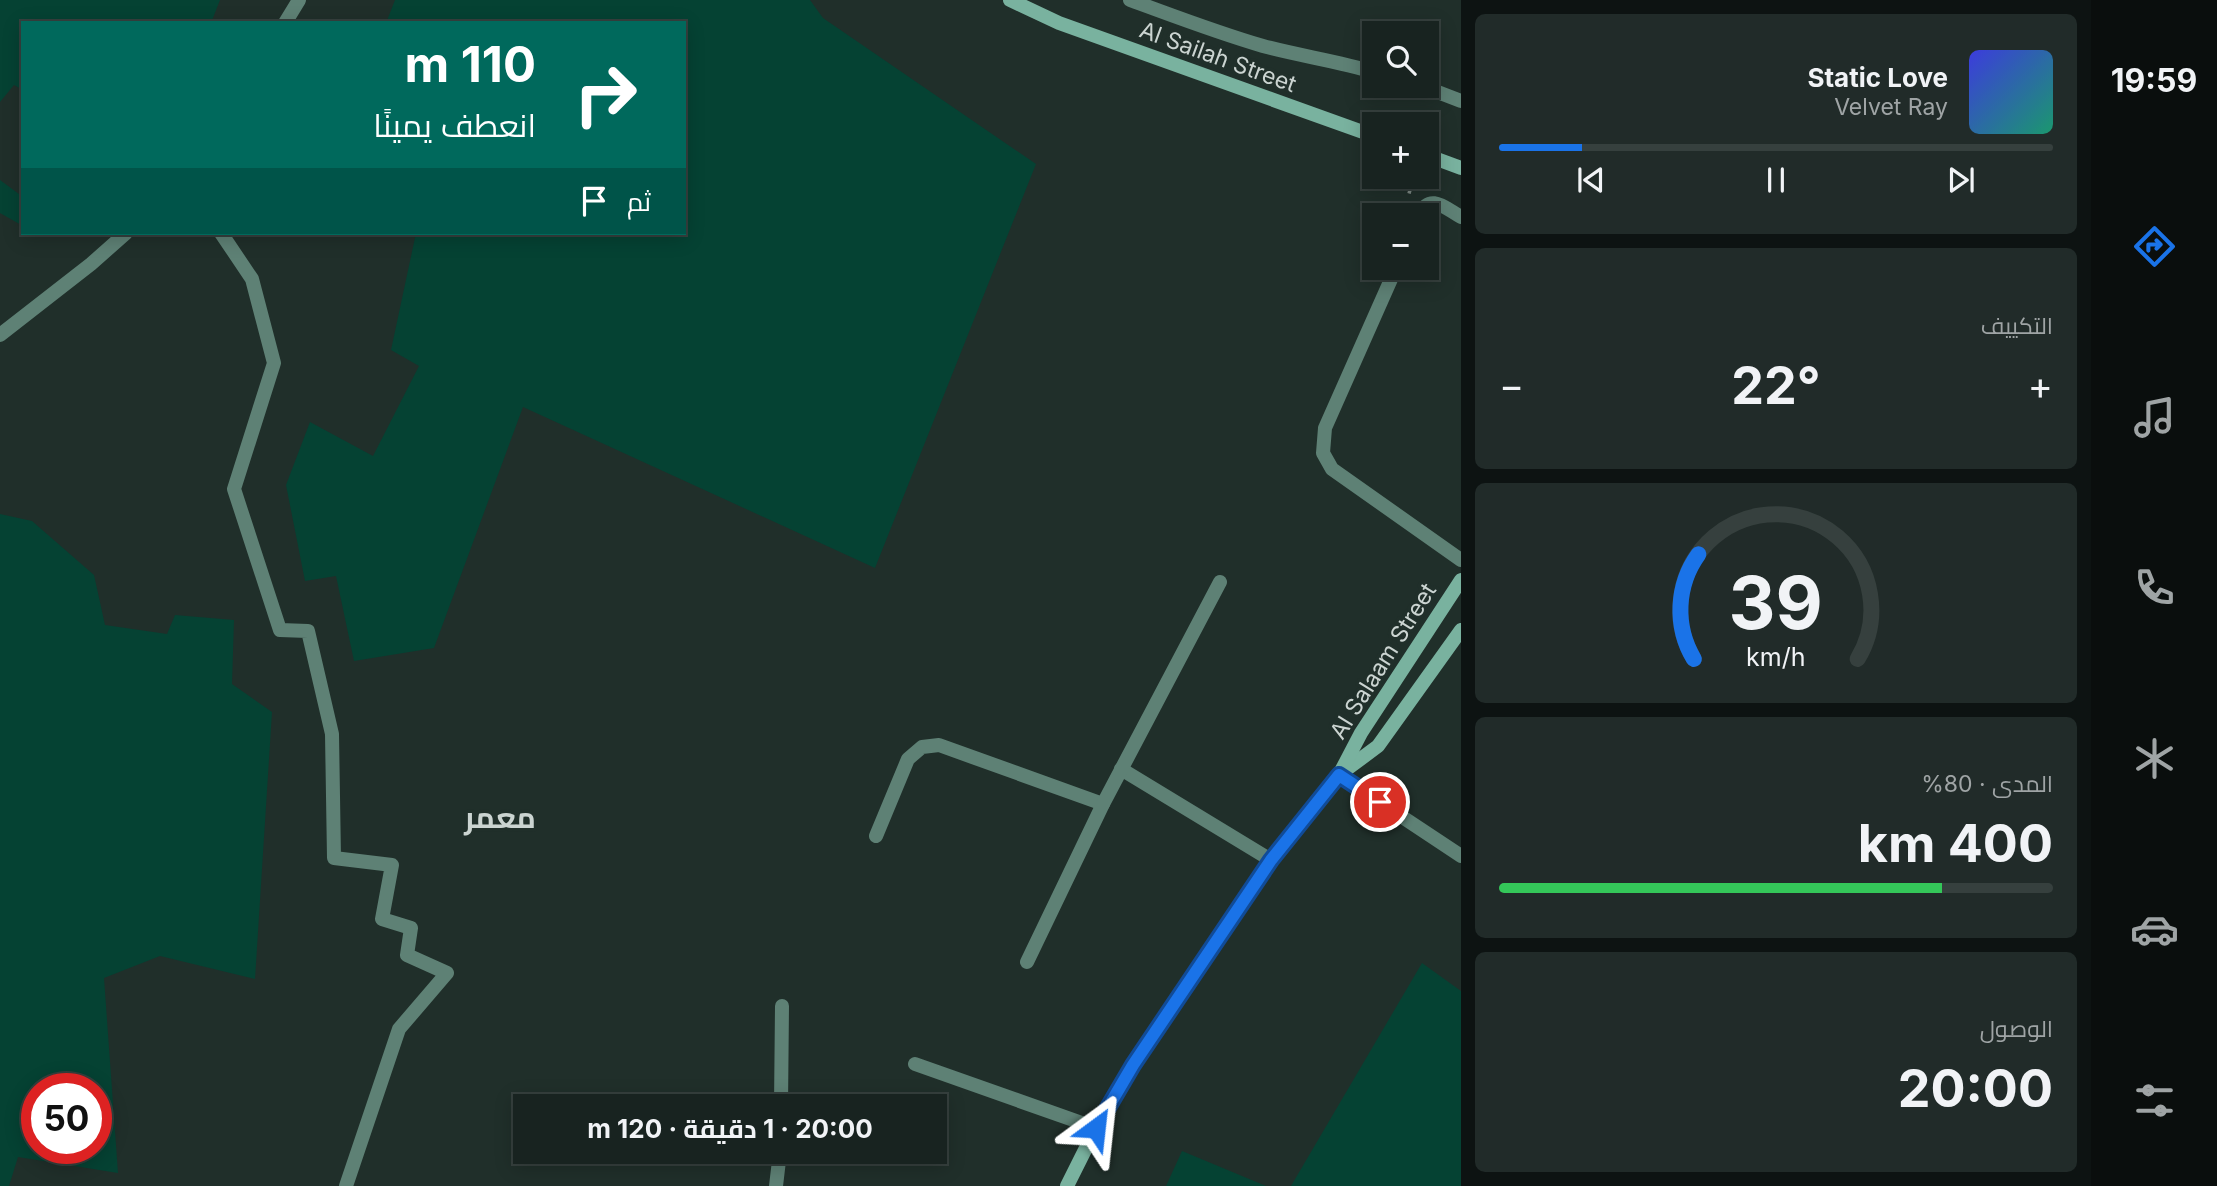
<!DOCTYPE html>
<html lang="ar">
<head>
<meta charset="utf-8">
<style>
	:root { --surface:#182320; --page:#212b29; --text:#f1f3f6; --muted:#9fa4a5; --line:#36403e; --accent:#1a73e8 }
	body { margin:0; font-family:Inter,Cairo,sans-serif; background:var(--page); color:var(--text); direction:rtl; height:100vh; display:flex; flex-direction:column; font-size:26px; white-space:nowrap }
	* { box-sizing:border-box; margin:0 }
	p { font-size:23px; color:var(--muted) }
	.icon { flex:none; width:38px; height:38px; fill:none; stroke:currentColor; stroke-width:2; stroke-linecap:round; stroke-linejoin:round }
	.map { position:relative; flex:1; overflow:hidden; direction:ltr }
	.drawer { display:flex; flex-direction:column; gap:14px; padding:14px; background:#0d1312; width:630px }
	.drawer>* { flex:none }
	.hud { position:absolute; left:21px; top:21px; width:665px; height:214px; border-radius:0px; box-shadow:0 4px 18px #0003,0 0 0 2px var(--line); direction:rtl; background:#00695c; color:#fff; overflow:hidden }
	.controls { position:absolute; left:1362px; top:21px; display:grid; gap:14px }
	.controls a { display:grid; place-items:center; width:77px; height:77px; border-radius:0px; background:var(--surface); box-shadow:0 4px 18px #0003,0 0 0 2px var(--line); font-size:35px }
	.speed { position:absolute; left:21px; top:1073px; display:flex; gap:14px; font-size:35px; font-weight:700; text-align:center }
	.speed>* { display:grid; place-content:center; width:91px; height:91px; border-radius:50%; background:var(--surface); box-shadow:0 4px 18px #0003,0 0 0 2px var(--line); line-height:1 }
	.speed .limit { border:10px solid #d22; background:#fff; color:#111 }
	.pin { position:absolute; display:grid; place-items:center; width:60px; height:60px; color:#fff; margin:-30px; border:4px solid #fff; border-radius:50%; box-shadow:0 2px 7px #0007 }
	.me { position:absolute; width:77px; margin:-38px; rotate:30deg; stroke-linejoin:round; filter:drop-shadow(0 0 5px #0008) }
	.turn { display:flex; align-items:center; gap:24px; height:147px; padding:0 35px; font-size:32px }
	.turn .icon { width:91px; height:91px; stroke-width:2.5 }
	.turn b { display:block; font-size:49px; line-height:60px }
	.then { display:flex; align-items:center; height:66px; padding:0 35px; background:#0003; gap:14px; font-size:26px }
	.big { font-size:52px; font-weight:700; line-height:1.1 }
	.drawer .card { flex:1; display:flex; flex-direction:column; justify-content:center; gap:10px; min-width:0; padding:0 24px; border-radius:10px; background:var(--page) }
	.drawer .dial { align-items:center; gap:0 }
	.dial svg { height:182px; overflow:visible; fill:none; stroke:var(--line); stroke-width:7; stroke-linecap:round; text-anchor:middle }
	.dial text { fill:var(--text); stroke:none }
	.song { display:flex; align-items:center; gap:21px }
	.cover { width:84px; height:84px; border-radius:10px; background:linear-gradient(135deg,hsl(240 70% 55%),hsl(160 70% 35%)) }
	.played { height:7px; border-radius:4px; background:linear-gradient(90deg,var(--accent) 15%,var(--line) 15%) }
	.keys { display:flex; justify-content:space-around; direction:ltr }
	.heat { display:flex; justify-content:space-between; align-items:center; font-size:38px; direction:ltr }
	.charge { height:10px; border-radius:5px; background:linear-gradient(90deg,#34c759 80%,var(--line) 0) }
	.trip { position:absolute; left:513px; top:1094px; width:434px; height:70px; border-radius:0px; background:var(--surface); box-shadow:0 4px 18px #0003,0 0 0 2px var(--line); font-weight:700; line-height:70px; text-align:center; direction:rtl }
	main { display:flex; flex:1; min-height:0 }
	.tabs { display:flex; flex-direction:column; width:126px; justify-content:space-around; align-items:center; background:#0a0e0d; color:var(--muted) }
	.tabs .icon { width:49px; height:49px }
	.tabs .active { color:var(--accent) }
	.tabs b { font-size:32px; color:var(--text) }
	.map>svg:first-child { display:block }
	.green { fill:#054233; fill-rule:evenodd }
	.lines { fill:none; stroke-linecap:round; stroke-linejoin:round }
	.path { stroke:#7c8783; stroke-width:4.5; stroke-dasharray:3.5 5; stroke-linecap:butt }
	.minor { stroke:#5e8175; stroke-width:14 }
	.secondary { stroke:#79b29f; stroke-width:14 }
	.route-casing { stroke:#114b97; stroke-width:18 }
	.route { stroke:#1a73e8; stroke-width:12 }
	.labels { text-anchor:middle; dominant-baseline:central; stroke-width:7; stroke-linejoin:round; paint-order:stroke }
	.street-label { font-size:23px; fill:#cbd4d1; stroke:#202f2a }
	.district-label { font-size:30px; font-weight:bold; fill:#cbd4d1; stroke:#202f2a }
</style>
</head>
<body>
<main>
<nav class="tabs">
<b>19:59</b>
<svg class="icon active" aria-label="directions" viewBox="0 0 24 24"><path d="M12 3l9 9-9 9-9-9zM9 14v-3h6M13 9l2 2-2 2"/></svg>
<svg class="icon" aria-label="music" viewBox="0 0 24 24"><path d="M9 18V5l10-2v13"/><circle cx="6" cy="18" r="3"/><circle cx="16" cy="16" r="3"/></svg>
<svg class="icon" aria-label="phone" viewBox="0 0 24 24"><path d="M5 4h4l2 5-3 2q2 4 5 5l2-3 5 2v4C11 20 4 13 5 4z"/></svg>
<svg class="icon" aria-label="climate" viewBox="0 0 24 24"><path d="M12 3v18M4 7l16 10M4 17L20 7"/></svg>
<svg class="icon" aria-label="car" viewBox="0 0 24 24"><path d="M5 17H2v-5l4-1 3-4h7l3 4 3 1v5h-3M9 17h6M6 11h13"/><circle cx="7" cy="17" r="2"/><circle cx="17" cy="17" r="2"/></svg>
<svg class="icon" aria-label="filters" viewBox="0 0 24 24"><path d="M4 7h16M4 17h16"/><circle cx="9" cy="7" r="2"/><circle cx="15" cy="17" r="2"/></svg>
</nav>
<section class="drawer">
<div class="card">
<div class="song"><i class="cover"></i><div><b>Static Love</b><p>Velvet Ray</p></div></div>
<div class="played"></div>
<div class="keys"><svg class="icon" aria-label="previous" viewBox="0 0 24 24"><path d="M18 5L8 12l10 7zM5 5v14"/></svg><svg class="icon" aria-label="pause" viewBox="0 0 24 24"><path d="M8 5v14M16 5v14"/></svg><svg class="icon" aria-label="next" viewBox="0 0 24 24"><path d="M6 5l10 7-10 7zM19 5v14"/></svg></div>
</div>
<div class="card"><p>التكييف</p>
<div class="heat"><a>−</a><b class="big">22°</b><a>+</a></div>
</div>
<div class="card dial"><svg viewBox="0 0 100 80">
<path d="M14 69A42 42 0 1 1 86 69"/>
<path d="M14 69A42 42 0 0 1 16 23" stroke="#1a73e8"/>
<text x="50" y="56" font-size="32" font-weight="700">39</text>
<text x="50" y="72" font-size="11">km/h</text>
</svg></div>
<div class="card"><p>المدى · 80%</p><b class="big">400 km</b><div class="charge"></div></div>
<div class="card"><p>الوصول</p><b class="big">20:00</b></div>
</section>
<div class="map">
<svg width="1461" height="1186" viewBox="0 0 1461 1186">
	<rect width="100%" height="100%" fill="#202f2a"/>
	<g class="green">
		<polygon points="0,0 220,0 211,23 23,23 23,90 14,85 0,102"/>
		<polygon points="395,0 810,0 823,18 1036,164 875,568 523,407 434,648 354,661 336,576 305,581 286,485 310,422 373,456 419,366 391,350 416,233 684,233 684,23 386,23"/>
		<polygon points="0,180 23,197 23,226 0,213"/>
		<path d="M0,514L32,521L94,575L105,625L167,634L175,615L234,620L232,684L272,712L255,979L160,956L104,978L118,1173L18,1157L9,1186H0ZM37,1088H96V1148H37Z"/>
		<polygon points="1422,963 1461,991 1461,1186 1291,1186"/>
		<polygon points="1182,1151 1266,1186 1166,1186"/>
	</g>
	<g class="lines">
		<g class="path">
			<polyline points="1426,129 1433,111"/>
			<polyline points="1410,177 1405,190 1412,192"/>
		</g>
		<g class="minor">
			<path d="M1130,0C1174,16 1218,33 1263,46C1300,56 1337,61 1374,72"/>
			<polyline points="285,23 299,0"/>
			<polyline points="1422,86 1461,101"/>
			<path d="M1419,215C1430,192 1445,208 1461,217"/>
			<polyline points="221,233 252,279 274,363 234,489 280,630 308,631 332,734 334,858 392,865 382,919 411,928 407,955 447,973 399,1029 346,1186"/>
			<polyline points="1396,268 1325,428 1323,453 1332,469 1461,560"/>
			<polyline points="0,335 91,264 126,233"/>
			<polyline points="1121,769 1271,860"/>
			<polyline points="1339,775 1461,856"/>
			<polyline points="876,836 908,759 922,747 939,745 1103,804"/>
			<polyline points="1027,962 1103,804 1220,582"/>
			<polyline points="915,1064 1096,1128"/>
			<polyline points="781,1106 782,1006"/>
			<polyline points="776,1186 780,1152"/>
		</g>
		<g class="secondary">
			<polyline points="1010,0 1059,23 1374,136"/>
			<polyline points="1426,155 1461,168"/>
			<polyline points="1343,772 1378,746 1461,630"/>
			<polyline points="1067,1186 1096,1128 1133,1065 1271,860 1339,775 1361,733 1461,580"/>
		</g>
	</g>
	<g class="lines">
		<defs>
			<polyline id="route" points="1096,1128 1133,1065 1271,860 1339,775 1380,802"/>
		</defs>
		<use href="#route" class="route-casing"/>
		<use href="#route" class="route"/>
	</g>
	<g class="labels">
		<g class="street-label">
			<text transform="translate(1218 57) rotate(20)">Al Sailah Street</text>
			<text transform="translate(1383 661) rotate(-58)">Al Salaam Street</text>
		</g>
		<g class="district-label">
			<text x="500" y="817">معمر</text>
		</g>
	</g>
</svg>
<div class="controls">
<a><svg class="icon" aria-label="search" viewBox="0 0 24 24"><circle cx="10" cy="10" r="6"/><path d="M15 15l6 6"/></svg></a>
<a>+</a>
<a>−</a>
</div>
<div class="speed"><div class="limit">50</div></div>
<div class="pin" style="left:1380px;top:802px;background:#d93025"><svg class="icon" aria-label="arrive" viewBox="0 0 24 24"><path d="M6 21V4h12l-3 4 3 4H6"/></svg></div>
<svg class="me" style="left:1096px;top:1128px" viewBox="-20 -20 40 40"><path d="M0-17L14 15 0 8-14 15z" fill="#1a73e8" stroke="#fff" stroke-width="4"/></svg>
<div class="trip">20:00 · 1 دقيقة · 120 m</div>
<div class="hud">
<div class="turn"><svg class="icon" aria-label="right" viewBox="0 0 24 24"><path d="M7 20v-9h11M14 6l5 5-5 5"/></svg><div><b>110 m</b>انعطف يمينًا</div></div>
<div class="then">ثم<svg class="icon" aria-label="arrive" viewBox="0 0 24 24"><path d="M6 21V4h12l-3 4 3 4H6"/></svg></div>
</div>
</div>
</main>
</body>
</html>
